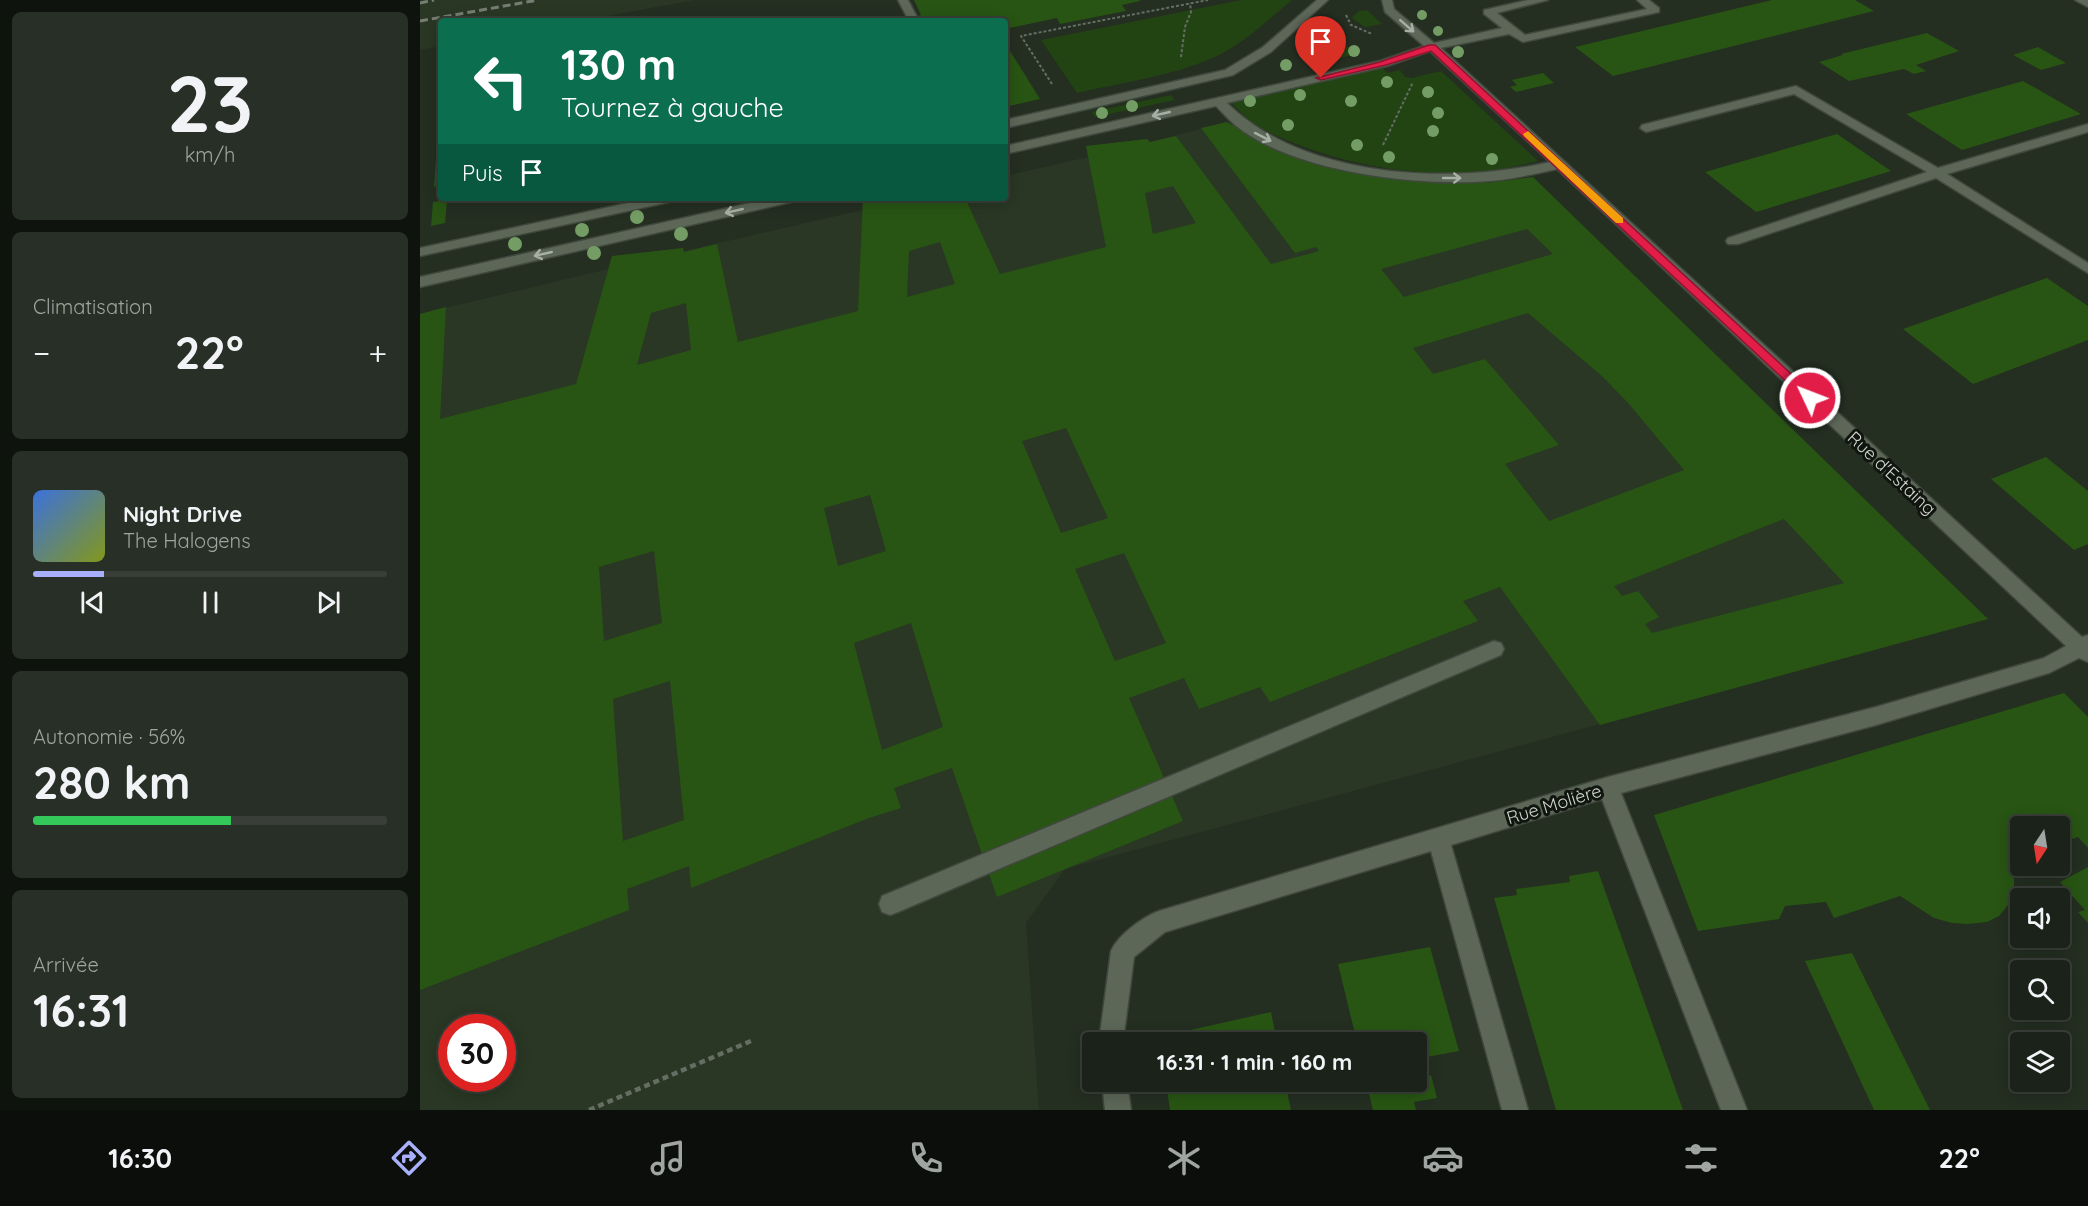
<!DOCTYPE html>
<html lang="fr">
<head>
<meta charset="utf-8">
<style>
	:root { --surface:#1b2219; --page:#282f26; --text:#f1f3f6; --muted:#a0a4a2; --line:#393f38; --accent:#a8b0fc }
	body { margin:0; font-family:Quicksand,sans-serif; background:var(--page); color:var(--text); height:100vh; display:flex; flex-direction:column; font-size:22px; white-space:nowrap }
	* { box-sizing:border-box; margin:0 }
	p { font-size:20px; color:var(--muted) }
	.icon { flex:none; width:33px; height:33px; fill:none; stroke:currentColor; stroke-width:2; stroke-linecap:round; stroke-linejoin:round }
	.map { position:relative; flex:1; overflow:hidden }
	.details { display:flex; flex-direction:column; gap:12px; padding:12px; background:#0f130e; width:420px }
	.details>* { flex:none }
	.guide { position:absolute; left:18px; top:18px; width:570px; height:183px; border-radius:6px; box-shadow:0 3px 15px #0003,0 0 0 2px var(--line); background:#0b6e4f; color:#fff; overflow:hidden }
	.needle { width:39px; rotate:192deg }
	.buttons { position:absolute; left:1590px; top:816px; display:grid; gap:12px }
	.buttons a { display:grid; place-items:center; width:60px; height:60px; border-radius:6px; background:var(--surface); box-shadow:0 3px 15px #0003,0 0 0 2px var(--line); font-size:30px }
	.speed { position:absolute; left:18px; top:1014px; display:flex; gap:12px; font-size:30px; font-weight:700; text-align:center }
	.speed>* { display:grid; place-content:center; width:78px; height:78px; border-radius:50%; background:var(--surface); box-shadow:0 3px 15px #0003,0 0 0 2px var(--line); line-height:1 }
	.speed .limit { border:9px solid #d22; background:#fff; color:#111 }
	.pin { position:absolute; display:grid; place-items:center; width:51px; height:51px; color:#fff; margin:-62px -26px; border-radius:50% 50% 50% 0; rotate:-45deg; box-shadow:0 0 6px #0007 }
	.pin .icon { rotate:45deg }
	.me { position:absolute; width:66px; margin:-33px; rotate:313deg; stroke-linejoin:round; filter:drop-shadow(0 0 4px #0008) }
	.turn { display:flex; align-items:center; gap:21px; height:126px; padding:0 24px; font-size:27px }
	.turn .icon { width:78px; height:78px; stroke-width:2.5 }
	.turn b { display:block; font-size:42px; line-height:51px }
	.then { display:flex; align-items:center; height:57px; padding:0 24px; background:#0003; gap:12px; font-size:22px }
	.big { font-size:45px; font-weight:700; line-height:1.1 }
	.details .widget { flex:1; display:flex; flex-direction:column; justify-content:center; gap:9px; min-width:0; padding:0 21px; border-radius:9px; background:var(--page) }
	.details .dial { align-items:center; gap:0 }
	.dial b { font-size:78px; line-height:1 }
	.song { display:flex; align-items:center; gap:18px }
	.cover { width:72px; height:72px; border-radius:9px; background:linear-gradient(135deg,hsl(220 70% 55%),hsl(70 70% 35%)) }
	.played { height:6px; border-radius:3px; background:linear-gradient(90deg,var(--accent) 20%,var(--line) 20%) }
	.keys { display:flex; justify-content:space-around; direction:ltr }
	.heat { display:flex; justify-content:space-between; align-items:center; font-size:33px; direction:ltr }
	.charge { height:9px; border-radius:4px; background:linear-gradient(90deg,#34c759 56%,var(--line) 0) }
	.trip { position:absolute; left:662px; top:1032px; width:345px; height:60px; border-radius:6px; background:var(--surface); box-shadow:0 3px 15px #0003,0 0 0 2px var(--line); font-weight:700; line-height:60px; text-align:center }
	.tab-bar { display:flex; height:96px; justify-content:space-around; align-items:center; background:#0b0e0a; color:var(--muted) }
	.tab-bar .icon { width:42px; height:42px }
	.tab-bar .active { color:var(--accent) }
	.tab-bar b { font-size:27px; color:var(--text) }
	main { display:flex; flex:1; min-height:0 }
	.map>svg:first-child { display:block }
	.built { fill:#293724; fill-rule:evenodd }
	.green { fill:#224413 }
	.building { fill:#285513; fill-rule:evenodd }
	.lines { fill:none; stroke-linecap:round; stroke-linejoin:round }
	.minor-casing { stroke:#40483d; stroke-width:3 }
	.path-far1 { stroke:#656e63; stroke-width:2; stroke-dasharray:3 2; stroke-linecap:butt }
	.path { stroke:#656e63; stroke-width:4.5; stroke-dasharray:6 4; stroke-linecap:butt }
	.minor { fill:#5c6758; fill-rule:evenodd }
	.rail { stroke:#767e73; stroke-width:3; stroke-dasharray:8 4; stroke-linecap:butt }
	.tree { fill:#749d65 }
	.oneway { stroke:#a7b0a5 }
	.route { fill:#e11d48; stroke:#92132f; stroke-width:1.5 }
	.slow { fill:#f59e0b }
	.labels { text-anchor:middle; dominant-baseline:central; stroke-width:6; stroke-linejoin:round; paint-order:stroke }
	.street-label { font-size:18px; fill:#d0d7ce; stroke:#10150f }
</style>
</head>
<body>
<main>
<section class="details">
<div class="widget dial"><b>23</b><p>km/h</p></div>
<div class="widget"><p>Climatisation</p>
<div class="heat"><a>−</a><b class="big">22°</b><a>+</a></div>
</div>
<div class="widget">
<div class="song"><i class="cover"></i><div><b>Night Drive</b><p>The Halogens</p></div></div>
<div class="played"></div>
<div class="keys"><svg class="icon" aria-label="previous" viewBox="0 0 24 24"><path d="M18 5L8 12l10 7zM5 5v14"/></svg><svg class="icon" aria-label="pause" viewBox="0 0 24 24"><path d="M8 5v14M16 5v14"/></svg><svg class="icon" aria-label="next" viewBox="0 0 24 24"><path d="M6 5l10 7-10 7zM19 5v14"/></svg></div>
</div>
<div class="widget"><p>Autonomie · 56%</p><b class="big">280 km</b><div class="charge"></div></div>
<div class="widget"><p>Arrivée</p><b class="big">16:31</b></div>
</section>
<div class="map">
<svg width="1668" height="1110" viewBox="0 0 1668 1110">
	<rect width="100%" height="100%" fill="#242e21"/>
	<g class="built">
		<polygon points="0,0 276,0 159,21 21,21 21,46 0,50"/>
		<path d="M807,122L845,144L897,163L925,171L1006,182L1089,181L1568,619L645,869L606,923L619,1110H0V314L188,269L192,256L263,248L264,251L442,210L443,198H585V176L668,157L666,146L727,139L730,142ZM32,1028H82V1078H32Z"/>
	</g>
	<g class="green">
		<path d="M821,0H872C849,19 826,42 799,55C756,76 703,82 657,93L621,40Z"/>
		<polygon points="947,10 962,24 945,27 932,18 939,11"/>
		<path d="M906,45L932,47L939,50C929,58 899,65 886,62L898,49Z"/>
		<path d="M962,67L967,73L980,70L985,77L992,78L1021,71L1118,161C1039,183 949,173 874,143C859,137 842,130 829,120C822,114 816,107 809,101Z"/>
		<polygon points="751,95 755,100 675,117 672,112"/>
	</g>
	<g class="building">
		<polygon points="494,0 720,0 720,1 702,5 706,11 640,24 637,18 585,29 585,21 497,21 494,17 501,15"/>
		<polygon points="1352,0 1435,0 1454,11 1193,76 1155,47"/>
		<polygon points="1507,33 1539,51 1496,65 1506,71 1494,74 1484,69 1429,81 1399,62 1423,55 1421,54"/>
		<polygon points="585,43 620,99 585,107"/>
		<polygon points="1618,47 1646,63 1621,70 1593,55"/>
		<polygon points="1123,73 1134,83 1096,92 1090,87 1097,85 1092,80"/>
		<polygon points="1603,81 1661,114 1542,150 1486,114"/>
		<path d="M807,122L845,144L897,163L925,171L1006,182L1066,183L1113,177L1568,619L1180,725L1080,587L1043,601L1058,621L850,702L840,687L779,709L764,678L709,698L763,821L577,897L532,768L474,788L481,808L449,818L271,888L269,866L207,889L209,910L0,990V314L26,307L20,419L156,384L192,256L263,248L264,252L297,244L318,342L438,311L443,198H545L580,274L686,247L666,146L727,139L730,142L756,136L851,264L899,251L896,247L875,253L781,128ZM753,186L776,223L733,234L725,193ZM1107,229L1133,254L984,297L961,269ZM520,242L535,284L487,297L489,251ZM266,303L271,350L217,365L231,313ZM1108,313L1183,377L1209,404L1264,470L1129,521L1085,464L1139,445L1065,359L1013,374L993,348ZM646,428L688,518L641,533L602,441ZM450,495L466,551L418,566L404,508ZM1364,519L1424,583L1232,633L1225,624L1239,617L1218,591L1202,596L1194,586ZM234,551L242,623L184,641L179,567ZM704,553L746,643L695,661L655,569ZM491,623L523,727L462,750L434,643ZM250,681L264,820L203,841L193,699Z"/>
		<polygon points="1417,134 1471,171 1336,212 1285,172"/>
		<polygon points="21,142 21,185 14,187 17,143"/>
		<polygon points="27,200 25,223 11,226 13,202"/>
		<polygon points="1627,278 1668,306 1668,340 1553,384 1483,329"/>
		<polygon points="1626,457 1668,491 1668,544 1654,550 1571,479"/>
		<polygon points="1644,693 1668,717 1668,848 1658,837 1640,843 1640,826 1600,826 1600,856 1589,859 1594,877 1594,892 1588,905 1579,916 1567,922 1548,924 1532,923 1514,918 1480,896 1414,918 1406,902 1365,906 1359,919 1278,931 1234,815"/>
		<polygon points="1668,867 1668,923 1658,912 1665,910 1640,882"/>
		<polygon points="1178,871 1263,1110 1136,1110 1074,898 1097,895 1096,889 1150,882 1149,876"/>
		<polygon points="1010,947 1039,1051 996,1059 996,1042 937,1042 918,964"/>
		<polygon points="1432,953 1510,1110 1454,1110 1385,961"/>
		<polygon points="851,1012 857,1042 740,1042 739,1037"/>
		<polygon points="1011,1075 1017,1098 994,1102 996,1110 953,1110 946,1082 996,1082 996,1078"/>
		<polygon points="746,1082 865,1082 871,1110 750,1110"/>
	</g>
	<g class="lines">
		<defs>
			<g id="minor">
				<polygon points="478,0 488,0 499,21 489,21"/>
				<polygon points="897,0 908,0 851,52 813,75 585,128 585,120 805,70 843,47"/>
				<path d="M962,0H972L974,9L1014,43L1082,28L1064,14V10L1108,0H1128L1077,13L1105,35L1227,9L1217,0H1229L1239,8V12L1103,42L1089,34L1021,48L1662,637L1668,635V662L1659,658L1629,673L1456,725L1201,793L1327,1110H1301L1182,799L1031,845L1108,1110H1082L1011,851L745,932L714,957L703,1042H679L691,951C698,935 723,917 739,911L1188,777L1456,707L1624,658L1646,646L1137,169C1115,174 1092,179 1070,181C998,187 872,172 815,125C808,119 802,112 796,106L585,154V146L960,61L1004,46L965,12ZM1010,51L1130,162C1030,185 885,179 807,103L967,66Z"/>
				<polygon points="1655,0 1668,0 1668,7"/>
				<polygon points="1376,86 1518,168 1668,124 1668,132 1527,174 1668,263 1668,273 1516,178 1318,244 1308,244 1306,241 1308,238 1507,172 1374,94 1226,132 1220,128 1222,125"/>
				<polygon points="231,198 256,198 249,202 0,256 0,248"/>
				<polygon points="353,198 378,198 371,202 0,287 0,277"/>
				<polygon points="1074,641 1081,643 1084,649 1081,655 478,912 470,915 462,912 459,904 462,896"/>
				<polygon points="682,1082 707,1082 711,1110 685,1110"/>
			</g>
		</defs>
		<use href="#minor" class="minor-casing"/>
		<g class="path-far1">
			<polyline points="926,15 931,25 952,34"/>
			<polyline points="761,57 765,27 771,12 770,3"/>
			<polyline points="632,84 601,36 788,0"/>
			<polyline points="963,145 993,82"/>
		</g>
		<polyline class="path" points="169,1110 331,1041"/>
		<use href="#minor" class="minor"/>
		<g class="rail">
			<polyline points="0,3 14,0"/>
			<polyline points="0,21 118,0"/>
		</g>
	</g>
	<g class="tree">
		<circle cx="1002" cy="15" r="5"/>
		<circle cx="1018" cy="31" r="5"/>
		<circle cx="934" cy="51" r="6"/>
		<circle cx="1038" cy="52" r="6"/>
		<circle cx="894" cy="59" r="6"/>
		<circle cx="866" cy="65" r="6"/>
		<circle cx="967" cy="82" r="6"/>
		<circle cx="1008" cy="92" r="6"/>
		<circle cx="880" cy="95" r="6"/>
		<circle cx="830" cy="101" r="6"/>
		<circle cx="931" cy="101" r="6"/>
		<circle cx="712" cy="106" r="6"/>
		<circle cx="682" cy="113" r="6"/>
		<circle cx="1018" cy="113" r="6"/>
		<circle cx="868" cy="125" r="6"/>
		<circle cx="1013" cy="131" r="6"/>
		<circle cx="937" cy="145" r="6"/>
		<circle cx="969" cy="157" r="6"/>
		<circle cx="1072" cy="159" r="6"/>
		<circle cx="217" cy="217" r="7"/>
		<circle cx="162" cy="230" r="7"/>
		<circle cx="261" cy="234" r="7"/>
		<circle cx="95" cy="244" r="7"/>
		<circle cx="174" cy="253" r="7"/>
	</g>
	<defs><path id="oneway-shaft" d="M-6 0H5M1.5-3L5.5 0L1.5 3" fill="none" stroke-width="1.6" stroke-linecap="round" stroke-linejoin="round" transform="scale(1.5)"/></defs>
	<g class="oneway">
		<use href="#oneway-shaft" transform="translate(987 26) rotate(41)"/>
		<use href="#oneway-shaft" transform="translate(741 114) rotate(167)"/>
		<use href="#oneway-shaft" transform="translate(843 137) rotate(27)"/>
		<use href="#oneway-shaft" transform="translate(1032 178)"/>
		<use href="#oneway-shaft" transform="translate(314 211) rotate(167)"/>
		<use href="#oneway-shaft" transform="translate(123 254) rotate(167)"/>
	</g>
	<polygon class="route" points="1009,45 1015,45 1394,395 1394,400 1386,400 1011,51 966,65 901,80 896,78 960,62"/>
	<polygon class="slow" points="1108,131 1203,218 1203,223 1196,223 1104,136 1103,134"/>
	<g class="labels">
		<g class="street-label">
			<text transform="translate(1472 473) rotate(43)">Rue d'Estaing</text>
			<text transform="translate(1134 804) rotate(-17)">Rue Molière</text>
		</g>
	</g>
</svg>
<div class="buttons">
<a><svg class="needle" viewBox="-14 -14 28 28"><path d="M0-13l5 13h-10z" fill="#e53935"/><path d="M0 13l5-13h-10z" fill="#a0a4a2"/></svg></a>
<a><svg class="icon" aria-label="sound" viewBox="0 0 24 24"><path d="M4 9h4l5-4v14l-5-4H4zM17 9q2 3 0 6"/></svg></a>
<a><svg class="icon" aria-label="search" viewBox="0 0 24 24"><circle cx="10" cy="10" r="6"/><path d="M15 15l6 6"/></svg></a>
<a><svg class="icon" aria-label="layers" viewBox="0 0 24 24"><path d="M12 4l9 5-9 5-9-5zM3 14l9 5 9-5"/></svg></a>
</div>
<div class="speed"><div class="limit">30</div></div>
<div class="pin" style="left:901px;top:78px;background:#d93025"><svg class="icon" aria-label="arrive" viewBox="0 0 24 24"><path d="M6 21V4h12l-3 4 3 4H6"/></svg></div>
<svg class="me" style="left:1390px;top:398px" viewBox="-20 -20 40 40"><circle r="17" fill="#e11d48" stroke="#fff" stroke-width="3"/><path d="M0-11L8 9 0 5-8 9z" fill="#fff"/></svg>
<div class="trip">16:31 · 1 min · 160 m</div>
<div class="guide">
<div class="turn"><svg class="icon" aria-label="left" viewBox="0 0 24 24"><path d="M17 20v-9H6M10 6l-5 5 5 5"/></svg><div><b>130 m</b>Tournez à gauche</div></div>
<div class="then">Puis<svg class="icon" aria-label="arrive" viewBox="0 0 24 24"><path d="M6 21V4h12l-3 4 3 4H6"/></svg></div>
</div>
</div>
</main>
<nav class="tab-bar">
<b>16:30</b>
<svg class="icon active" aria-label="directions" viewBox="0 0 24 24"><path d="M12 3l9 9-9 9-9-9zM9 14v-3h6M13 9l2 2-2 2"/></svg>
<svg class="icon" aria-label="music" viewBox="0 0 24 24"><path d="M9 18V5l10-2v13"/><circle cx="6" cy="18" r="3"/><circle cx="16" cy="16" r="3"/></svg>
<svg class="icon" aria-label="phone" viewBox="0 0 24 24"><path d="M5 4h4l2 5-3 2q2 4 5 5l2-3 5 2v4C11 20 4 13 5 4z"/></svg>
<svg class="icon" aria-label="climate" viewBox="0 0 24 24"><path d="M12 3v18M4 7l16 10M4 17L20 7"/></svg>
<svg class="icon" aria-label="car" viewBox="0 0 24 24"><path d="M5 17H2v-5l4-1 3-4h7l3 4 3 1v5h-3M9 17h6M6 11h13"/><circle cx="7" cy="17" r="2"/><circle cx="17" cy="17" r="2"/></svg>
<svg class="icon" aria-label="filters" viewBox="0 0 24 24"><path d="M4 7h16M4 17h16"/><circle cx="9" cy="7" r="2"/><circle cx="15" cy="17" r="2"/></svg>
<b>22°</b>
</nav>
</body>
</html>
